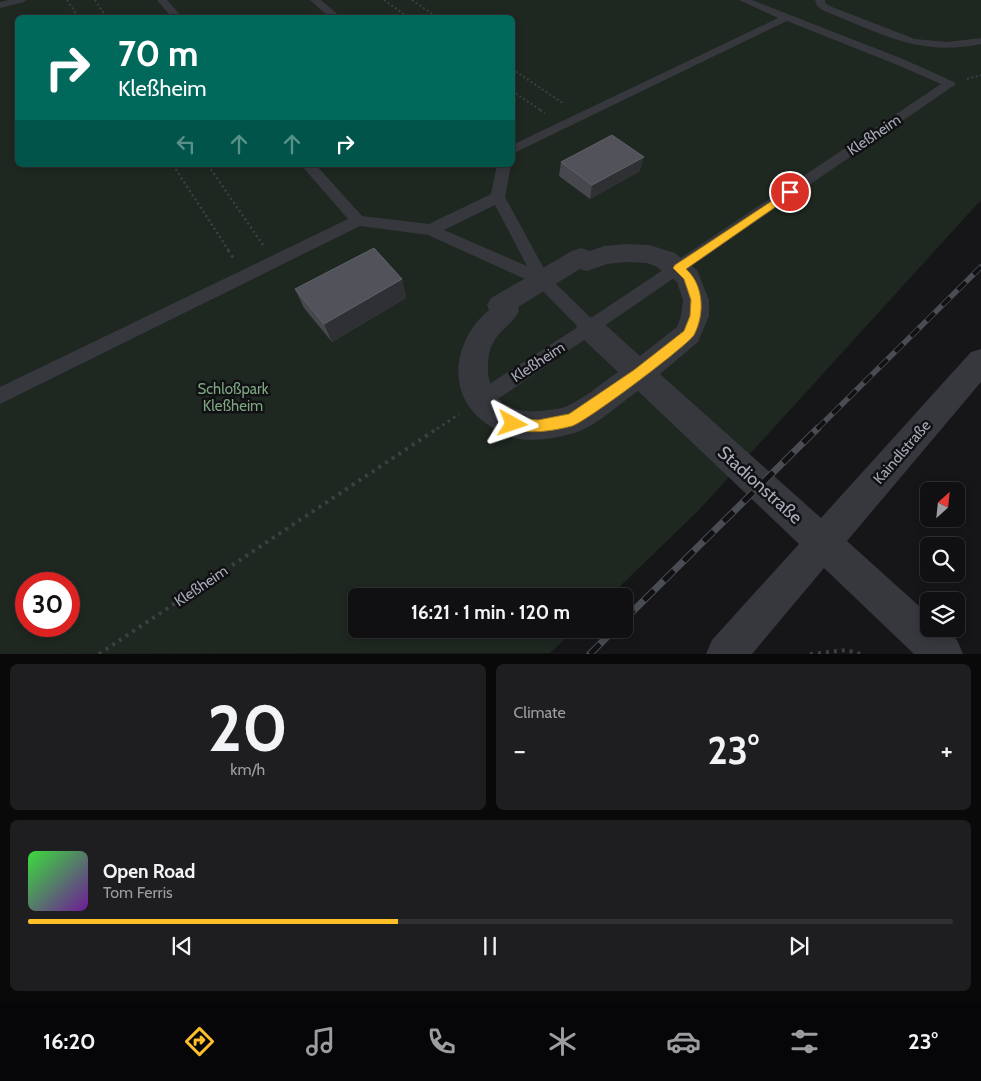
<!DOCTYPE html>
<html lang="en">
<head>
<meta charset="utf-8">
<style>
	:root { --surface:#101013; --page:#1e1e21; --text:#f1f3f6; --muted:#9c9da0; --line:#303033; --accent:#febf29 }
	body { margin:0; font-family:Cabin,sans-serif; background:var(--page); color:var(--text); height:100vh; display:flex; flex-direction:column; font-size:19px; white-space:nowrap }
	* { box-sizing:border-box; margin:0 }
	p { font-size:16px; color:var(--muted) }
	.icon { flex:none; width:28px; height:28px; fill:none; stroke:currentColor; stroke-width:2; stroke-linecap:round; stroke-linejoin:round }
	.map { position:relative; height:654px; overflow:hidden }
	.drawer { display:flex; flex-direction:column; gap:10px; padding:10px; background:#09090a; flex:1 }
	.drawer>* { flex:none }
	.guide { position:absolute; left:15px; top:15px; width:500px; height:152px; border-radius:8px; box-shadow:0 2px 8px #0003,0 0 0 1px var(--line); background:#00695c; color:#fff; overflow:hidden }
	.needle { width:32px; rotate:27deg }
	.controls { position:absolute; left:920px; top:482px; display:grid; gap:10px }
	.controls a { display:grid; place-items:center; width:45px; height:45px; border-radius:8px; background:var(--surface); box-shadow:0 2px 8px #0003,0 0 0 1px var(--line); font-size:25px }
	.speed { position:absolute; left:15px; top:572px; display:flex; gap:10px; font-size:25px; font-weight:700; text-align:center }
	.speed>* { display:grid; place-content:center; width:65px; height:65px; border-radius:50%; background:var(--surface); box-shadow:0 2px 8px #0003,0 0 0 1px var(--line); line-height:1 }
	.speed .limit { border:8px solid #d22; background:#fff; color:#111 }
	.pin { position:absolute; display:grid; place-items:center; width:42px; height:42px; color:#fff; margin:-21px; border:2px solid #fff; border-radius:50%; box-shadow:0 1px 5px #0007 }
	.me { position:absolute; width:55px; margin:-28px; rotate:95deg; stroke-linejoin:round; filter:drop-shadow(0 0 4px #0008) }
	.turn { display:flex; align-items:center; gap:18px; height:105px; padding:0 20px; font-size:22px }
	.turn .icon { width:65px; height:65px; stroke-width:2.5 }
	.turn b { display:block; font-size:35px; line-height:42px }
	.lanes { display:flex; align-items:center; height:48px; padding:0 20px; background:#0003; justify-content:center; gap:25px; direction:ltr }
	.lanes .off { opacity:.35 }
	.big { font-size:38px; font-weight:800; line-height:1.1 }
	.drawer .card { flex:1; display:flex; flex-direction:column; justify-content:center; gap:8px; min-width:0; padding:0 18px; border-radius:8px; background:var(--page) }
	.drawer .dial { align-items:center; gap:0 }
	.dial b { font-size:65px; line-height:1 }
	.song { display:flex; align-items:center; gap:15px }
	.cover { width:60px; height:60px; border-radius:8px; background:linear-gradient(135deg,hsl(120 70% 55%),hsl(280 70% 35%)) }
	.played { height:5px; border-radius:2px; background:linear-gradient(90deg,var(--accent) 40%,var(--line) 40%) }
	.keys { display:flex; justify-content:space-around; direction:ltr }
	.heat { display:flex; justify-content:space-between; align-items:center; font-size:28px; direction:ltr }
	.drawer .tiles { flex:1; display:grid; gap:10px; grid-template-columns:1fr 1fr }
	.card:last-child { grid-column:span 2 }
	.trip { position:absolute; left:348px; top:588px; width:285px; height:50px; border-radius:8px; background:var(--surface); box-shadow:0 2px 8px #0003,0 0 0 1px var(--line); font-weight:800; line-height:50px; text-align:center }
	.tab-bar { display:flex; height:80px; justify-content:space-around; align-items:center; background:#060608; color:var(--muted) }
	.tab-bar .icon { width:35px; height:35px }
	.tab-bar .active { color:var(--accent) }
	.tab-bar b { font-size:22px; color:var(--text) }
	.map>svg:first-child { display:block }
	.green { fill:#1e2720; fill-rule:evenodd }
	.lines { fill:none; stroke-linecap:round; stroke-linejoin:round }
	.path-far3 { stroke:#3d3f45; stroke-width:2; stroke-dasharray:2 2.5; stroke-linecap:butt }
	.path-far2 { stroke:#3d3f45; stroke-width:2.5; stroke-dasharray:2 3; stroke-linecap:butt }
	.path-far1 { stroke:#3d3f45; stroke-width:3; stroke-dasharray:2.5 4; stroke-linecap:butt }
	.path { stroke:#3d3f45; stroke-width:4; stroke-dasharray:3 5; stroke-linecap:butt }
	.service { fill:#37383e; fill-rule:evenodd }
	.minor { fill:#37383e; fill-rule:evenodd }
	.rail-far1-casing { stroke:#4a4c53; stroke-width:5.5 }
	.rail-casing { stroke:#4a4c53; stroke-width:7 }
	.rail-far1 { stroke:#111114; stroke-width:4; stroke-dasharray:11; stroke-linecap:butt }
	.rail { stroke:#111114; stroke-width:5; stroke-dasharray:14; stroke-linecap:butt }
	.wall { fill:#47484e }
	.shaded-wall { fill:#2f3034 }
	.building { fill:#52535a; stroke:#5f6168 }
	.route { fill:#febf29; stroke:#a57c1b }
	.labels { text-anchor:middle; dominant-baseline:central; stroke-width:5; stroke-linejoin:round; paint-order:stroke }
	.street-label { font-size:15px; fill:#a8acb9; stroke:#111114 }
	.park-label { font-size:15px; fill:#7da681; stroke:#111114 }
	.near-street-label { font-size:18px; fill:#a8acb9; stroke:#111114 }
</style>
</head>
<body>
<div class="map">
<svg width="981" height="654" viewBox="0 0 981 654">
	<rect width="100%" height="100%" fill="#161619"/>
	<path class="green" d="M0,0H981V200L698,511L610,596H356V629H576L550,653L0,654ZM18,18H512V165H18ZM26,584H69V626H26Z"/>
	<g class="lines">
		<g class="path-far3">
			<polyline points="67,0 79,18"/>
			<polyline points="95,0 107,18"/>
			<polyline points="384,0 409,18"/>
			<polyline points="412,0 438,18"/>
			<polyline points="512,69 564,104"/>
			<polyline points="967,79 981,75"/>
			<polyline points="512,91 542,111"/>
		</g>
		<g class="path-far2">
			<polyline points="540,110 545,113"/>
			<polyline points="173,165 229,251"/>
			<polyline points="208,165 263,245"/>
		</g>
		<g class="path-far1">
			<polyline points="228,250 234,259"/>
			<polyline points="437,429 459,414"/>
		</g>
		<g class="path">
			<polyline points="99,654 438,428"/>
			<polyline points="810,654 846,650 861,654"/>
		</g>
		<g class="service">
			<polygon points="9,0 26,0 24,2 0,8 0,2"/>
			<polygon points="157,0 167,0 183,18 172,18"/>
			<polygon points="310,0 321,0 342,18 330,18"/>
			<path d="M739,0H752L903,59L954,82L956,84L488,406L481,409L474,406L471,400L474,394L578,327L536,284L428,235L360,226L0,404V387L348,219L301,165H316L362,216L429,224L491,194L497,165H511L505,197L548,276L591,318L941,84L895,64L787,21L512,154V145L778,18ZM495,205L527,266L444,230Z"/>
			<path d="M815,0H825V3L832,7L915,39L947,42L981,38V44C918,57 881,33 824,11L817,6Z"/>
		</g>
		<path class="minor" d="M627,244L649,245L675,253L697,270L709,300V316L698,342L660,374L821,518L971,352L981,349V382L847,541L929,615V629H944L957,640L963,654H914L824,568L752,654H706L712,640L799,544L638,391C619,404 593,429 571,434C552,439 532,442 514,438C505,437 497,431 490,426C444,398 452,341 489,310L487,305L491,298L572,251L581,248L590,251L604,246ZM627,262L647,263L657,267L677,282L683,300L681,316L677,327L640,356L600,320L590,317L580,320L576,328L580,336L618,372C602,383 585,398 567,406C561,409 554,409 548,410C515,416 487,403 488,366C488,358 489,350 493,343C499,330 513,324 519,311L518,307L580,269L587,271L607,264Z"/>
		<defs>
			<polyline id="rail-far1" points="817,429 981,267"/>
			<g id="rail">
				<polyline points="624,620 818,428"/>
				<polyline points="590,654 615,629"/>
			</g>
		</defs>
		<use href="#rail-far1" class="rail-far1-casing"/>
		<use href="#rail" class="rail-casing"/>
		<use href="#rail-far1" class="rail-far1"/>
		<use href="#rail" class="rail"/>
	</g>
	<g class="wall">
		<polygon points="561,162 640,171 590,199 559,176"/>
		<polygon points="402,279 406,298 332,342 304,308 295,289"/>
	</g>
	<g class="shaded-wall">
		<polygon points="644,157 640,171 590,199 592,185"/>
		<polygon points="402,279 406,298 332,342 324,324"/>
	</g>
	<g class="building">
		<polygon points="612,135 644,157 592,185 561,162"/>
		<polygon points="374,248 402,279 324,324 295,289"/>
	</g>
	<path class="route" d="M790,189L794,190V194L686,269C704,285 705,314 694,335C687,346 586,422 572,426C553,431 528,435 509,428L507,424L509,419L513,418L538,420L569,414L634,370L684,331L690,316L691,300L684,279L673,268L675,265Z"/>
	<g class="labels">
		<g class="street-label">
			<text transform="translate(874 135) rotate(-34)">Kleßheim</text>
			<text transform="translate(538 362) rotate(-33)">Kleßheim</text>
			<text transform="translate(902 452) rotate(-49)">Kaindlstraße</text>
			<text transform="translate(201 586) rotate(-34)">Kleßheim</text>
		</g>
		<g class="park-label">
			<text x="233" y="389">Schloßpark<tspan x="233" dy="17">Kleßheim</tspan></text>
		</g>
		<g class="near-street-label">
			<text transform="translate(760 485) rotate(42)">Stadionstraße</text>
		</g>
	</g>
</svg>
<div class="controls">
<a><svg class="needle" viewBox="-14 -14 28 28"><path d="M0-13l5 13h-10z" fill="#e53935"/><path d="M0 13l5-13h-10z" fill="#9c9da0"/></svg></a>
<a><svg class="icon" aria-label="search" viewBox="0 0 24 24"><circle cx="10" cy="10" r="6"/><path d="M15 15l6 6"/></svg></a>
<a><svg class="icon" aria-label="layers" viewBox="0 0 24 24"><path d="M12 4l9 5-9 5-9-5zM3 14l9 5 9-5"/></svg></a>
</div>
<div class="speed"><div class="limit">30</div></div>
<div class="pin" style="left:790px;top:192px;background:#d93025"><svg class="icon" aria-label="arrive" viewBox="0 0 24 24"><path d="M6 21V4h12l-3 4 3 4H6"/></svg></div>
<svg class="me" style="left:513px;top:424px" viewBox="-20 -20 40 40"><path d="M0-17L14 15 0 8-14 15z" fill="#febf29" stroke="#fff" stroke-width="4"/></svg>
<div class="trip">16:21 · 1 min · 120 m</div>
<div class="guide">
<div class="turn"><svg class="icon" aria-label="right" viewBox="0 0 24 24"><path d="M7 20v-9h11M14 6l5 5-5 5"/></svg><div><b>70 m</b>Kleßheim</div></div>
<div class="lanes"><svg class="icon off" aria-label="left" viewBox="0 0 24 24"><path d="M17 20v-9H6M10 6l-5 5 5 5"/></svg><svg class="icon off" aria-label="ahead" viewBox="0 0 24 24"><path d="M12 20V5M6 11l6-6 6 6"/></svg><svg class="icon off" aria-label="ahead" viewBox="0 0 24 24"><path d="M12 20V5M6 11l6-6 6 6"/></svg><svg class="icon" aria-label="right" viewBox="0 0 24 24"><path d="M7 20v-9h11M14 6l5 5-5 5"/></svg></div>
</div>
</div>
<section class="drawer">
<div class="tiles">
<div class="card dial"><b>20</b><p>km/h</p></div>
<div class="card"><p>Climate</p>
<div class="heat"><a>−</a><b class="big">23°</b><a>+</a></div>
</div>
<div class="card">
<div class="song"><i class="cover"></i><div><b>Open Road</b><p>Tom Ferris</p></div></div>
<div class="played"></div>
<div class="keys"><svg class="icon" aria-label="previous" viewBox="0 0 24 24"><path d="M18 5L8 12l10 7zM5 5v14"/></svg><svg class="icon" aria-label="pause" viewBox="0 0 24 24"><path d="M8 5v14M16 5v14"/></svg><svg class="icon" aria-label="next" viewBox="0 0 24 24"><path d="M6 5l10 7-10 7zM19 5v14"/></svg></div>
</div>
</div>
</section>
<nav class="tab-bar">
<b>16:20</b>
<svg class="icon active" aria-label="directions" viewBox="0 0 24 24"><path d="M12 3l9 9-9 9-9-9zM9 14v-3h6M13 9l2 2-2 2"/></svg>
<svg class="icon" aria-label="music" viewBox="0 0 24 24"><path d="M9 18V5l10-2v13"/><circle cx="6" cy="18" r="3"/><circle cx="16" cy="16" r="3"/></svg>
<svg class="icon" aria-label="phone" viewBox="0 0 24 24"><path d="M5 4h4l2 5-3 2q2 4 5 5l2-3 5 2v4C11 20 4 13 5 4z"/></svg>
<svg class="icon" aria-label="climate" viewBox="0 0 24 24"><path d="M12 3v18M4 7l16 10M4 17L20 7"/></svg>
<svg class="icon" aria-label="car" viewBox="0 0 24 24"><path d="M5 17H2v-5l4-1 3-4h7l3 4 3 1v5h-3M9 17h6M6 11h13"/><circle cx="7" cy="17" r="2"/><circle cx="17" cy="17" r="2"/></svg>
<svg class="icon" aria-label="filters" viewBox="0 0 24 24"><path d="M4 7h16M4 17h16"/><circle cx="9" cy="7" r="2"/><circle cx="15" cy="17" r="2"/></svg>
<b>23°</b>
</nav>
</body>
</html>
